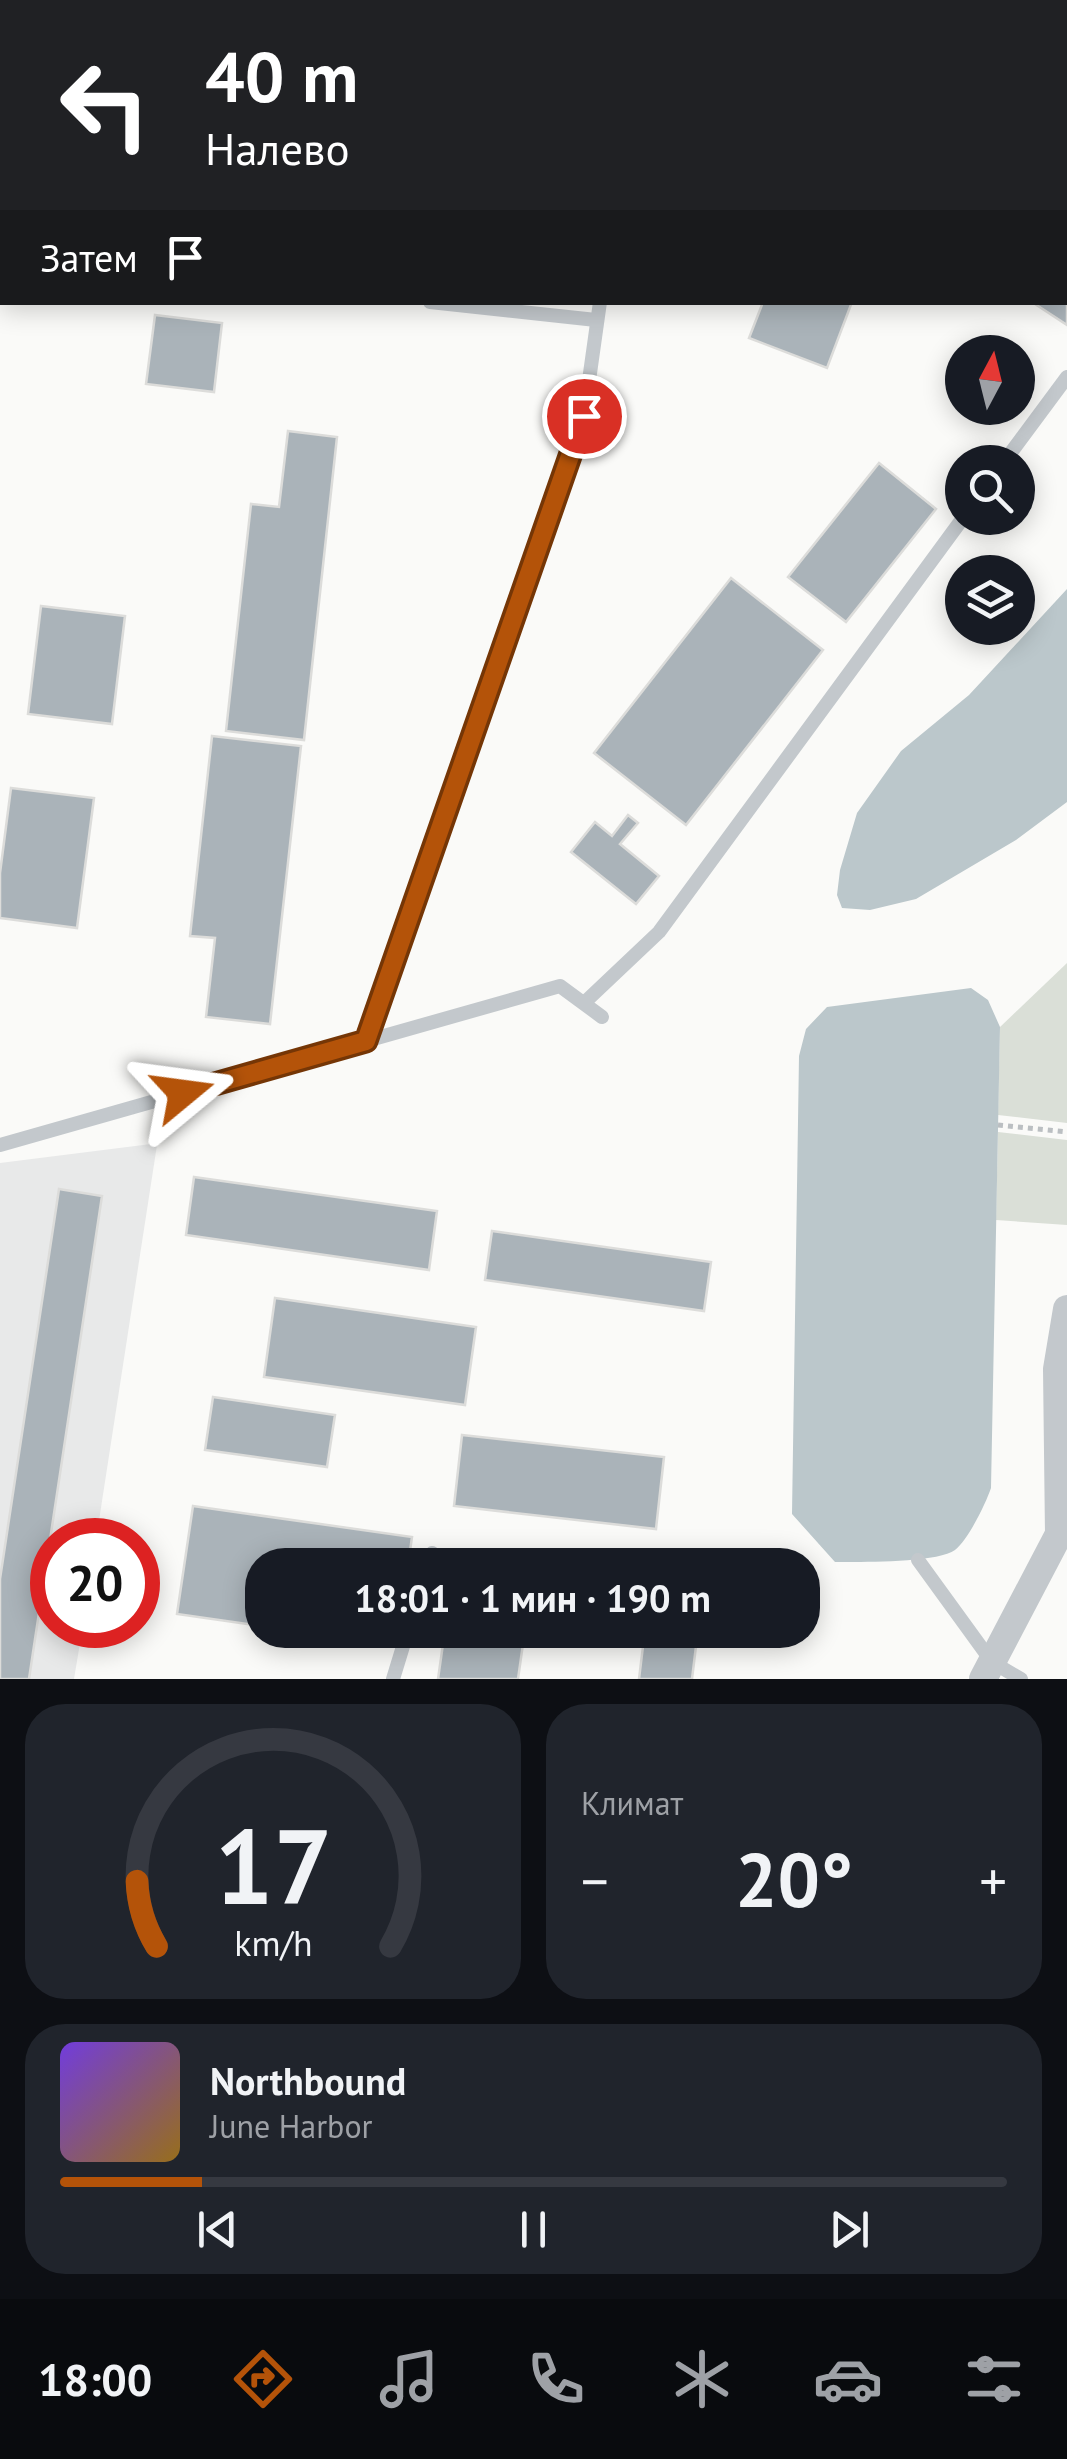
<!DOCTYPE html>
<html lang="ru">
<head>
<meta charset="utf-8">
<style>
	:root { --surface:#171b24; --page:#20242c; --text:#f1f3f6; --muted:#9ea1a6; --line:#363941; --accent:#b45309 }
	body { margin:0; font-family:"PT Sans",sans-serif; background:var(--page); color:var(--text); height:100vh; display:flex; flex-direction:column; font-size:38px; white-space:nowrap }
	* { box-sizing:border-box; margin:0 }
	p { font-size:32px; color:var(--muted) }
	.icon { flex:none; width:55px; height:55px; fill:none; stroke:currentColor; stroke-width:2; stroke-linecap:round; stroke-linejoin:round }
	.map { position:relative; height:1679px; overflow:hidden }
	.panel { display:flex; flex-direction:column; gap:25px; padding:25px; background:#0d0f14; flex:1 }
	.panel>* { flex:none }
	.hud { position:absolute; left:0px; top:0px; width:1068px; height:305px; box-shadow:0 5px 25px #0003; background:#202124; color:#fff; overflow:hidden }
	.needle { width:65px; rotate:7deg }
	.fabs { position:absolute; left:945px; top:335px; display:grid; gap:20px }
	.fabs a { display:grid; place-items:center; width:90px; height:90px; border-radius:50%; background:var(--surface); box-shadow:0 5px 25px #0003; font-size:50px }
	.speed { position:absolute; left:30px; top:1518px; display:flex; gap:20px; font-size:50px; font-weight:700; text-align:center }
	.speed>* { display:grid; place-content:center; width:130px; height:130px; border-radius:50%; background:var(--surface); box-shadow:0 5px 25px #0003; line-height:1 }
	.speed .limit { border:15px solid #d22; background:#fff; color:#111 }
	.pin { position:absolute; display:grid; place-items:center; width:85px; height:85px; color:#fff; margin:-42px; border:5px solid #fff; border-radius:50%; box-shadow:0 2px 10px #0007 }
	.me { position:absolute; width:110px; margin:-55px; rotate:74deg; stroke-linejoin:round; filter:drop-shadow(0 0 8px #0008) }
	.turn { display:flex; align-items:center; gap:35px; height:210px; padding:0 40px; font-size:45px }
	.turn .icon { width:130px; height:130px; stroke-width:2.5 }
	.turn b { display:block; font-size:70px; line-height:85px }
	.then { display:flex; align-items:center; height:95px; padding:0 40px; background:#0003; gap:20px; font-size:38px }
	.big { font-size:75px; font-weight:700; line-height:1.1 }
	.panel .card { flex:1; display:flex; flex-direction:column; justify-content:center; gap:15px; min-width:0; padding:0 35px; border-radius:40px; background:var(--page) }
	.panel .dial { align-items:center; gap:0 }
	.dial svg { height:260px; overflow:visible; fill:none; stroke:var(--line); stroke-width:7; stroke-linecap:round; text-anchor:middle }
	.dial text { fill:var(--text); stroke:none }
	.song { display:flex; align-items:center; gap:30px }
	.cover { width:120px; height:120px; border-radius:15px; background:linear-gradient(135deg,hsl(260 70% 55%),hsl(40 70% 35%)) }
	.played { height:10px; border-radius:5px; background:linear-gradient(90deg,var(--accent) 15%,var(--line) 15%) }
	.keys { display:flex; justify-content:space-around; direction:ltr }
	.heat { display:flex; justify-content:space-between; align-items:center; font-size:55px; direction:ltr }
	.panel .tiles { flex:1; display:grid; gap:25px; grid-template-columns:1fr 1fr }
	.card:last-child { grid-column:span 2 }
	.trip { position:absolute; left:245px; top:1548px; width:575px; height:100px; border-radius:40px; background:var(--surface); box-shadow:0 5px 25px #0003; font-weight:700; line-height:100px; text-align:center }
	.tabs { display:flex; height:160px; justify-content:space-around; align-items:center; background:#090b0e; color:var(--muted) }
	.tabs .icon { width:70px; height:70px }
	.tabs .active { color:var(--accent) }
	.tabs b { font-size:45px; color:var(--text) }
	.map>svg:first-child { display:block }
	.built { fill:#e8e9e9 }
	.green { fill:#dadfd7 }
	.water { fill:#bbc7cb }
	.building { fill:#aab3b9; stroke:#dcdcda; stroke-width:2.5 }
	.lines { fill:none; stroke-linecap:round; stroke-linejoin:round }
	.path { stroke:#bbbfc2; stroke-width:5; stroke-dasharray:5 5; stroke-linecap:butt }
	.service { stroke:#c3c8cc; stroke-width:14 }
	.minor { stroke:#c3c8cc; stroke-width:28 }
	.route-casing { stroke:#753606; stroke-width:25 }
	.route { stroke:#b45309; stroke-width:18 }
</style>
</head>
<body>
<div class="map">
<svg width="1067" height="1679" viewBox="0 0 1067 1679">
	<rect width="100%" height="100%" fill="#fafaf8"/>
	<polygon class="built" points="151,1144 157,1145 96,1540 52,1540 52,1625 83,1625 74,1679 0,1679 0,1163"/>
	<g class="green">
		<polygon points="1067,963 1067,1123 998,1115 1000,1027"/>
		<polygon points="998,1132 1067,1140 1067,1225 996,1220"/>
	</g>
	<g class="water">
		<polygon points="1067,589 1067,802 1016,840 916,899 870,910 842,908 837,895 840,870 857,813 901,751 969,695"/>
		<path d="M971,988L988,1000L1000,1027L991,1488C986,1503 968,1540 955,1550C937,1563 860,1562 835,1562L792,1514L799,1056L806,1029L827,1007Z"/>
	</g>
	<g class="building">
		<polygon points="0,0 92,0 92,2 2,2 2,76 0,76"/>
		<polygon points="880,0 970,0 969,2 879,2"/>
		<rect x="0" y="152" width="2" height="69"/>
		<polygon points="1067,250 1067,325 1032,302 1065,302 1065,253"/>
		<polygon points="763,302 852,302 827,368 749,338"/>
		<polygon points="155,315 222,323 214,392 146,384"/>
		<polygon points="288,431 337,437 304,740 226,731 251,504 279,507"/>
		<polygon points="879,463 936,509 846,622 788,577"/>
		<polygon points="731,578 823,650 686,825 594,753"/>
		<polygon points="41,606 125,616 112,724 28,714"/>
		<polygon points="212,736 301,746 270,1024 206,1017 215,938 190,936"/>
		<polygon points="11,788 94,798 77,928 0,918 0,873"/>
		<polygon points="628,815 638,823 620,844 659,876 636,904 571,852 595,822 612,836"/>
		<polygon points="194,1177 437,1211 429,1270 186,1235"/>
		<polygon points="59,1189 102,1196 29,1679 0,1679 0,1579"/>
		<polygon points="492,1231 711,1262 704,1311 485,1280"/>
		<polygon points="275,1298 476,1327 465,1405 264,1377"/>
		<polygon points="213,1397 335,1415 327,1467 205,1450"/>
		<polygon points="462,1435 664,1457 656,1529 454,1506"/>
		<polygon points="193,1506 412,1537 408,1565 262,1565 262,1626 177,1614"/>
		<polygon points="654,1553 706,1560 706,1565 653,1565"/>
		<polygon points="290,1630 399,1630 397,1645"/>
		<polygon points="445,1630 525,1630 518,1679 438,1679"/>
		<polygon points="645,1630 698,1630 692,1679 639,1679"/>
	</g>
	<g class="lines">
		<polyline class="path" points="998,1125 1067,1132"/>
		<g class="service">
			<polyline points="692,2 693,0"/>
			<polyline points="0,257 2,257"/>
			<polyline points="430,302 596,320"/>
			<polyline points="1004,462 1067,377"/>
			<polyline points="584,1003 659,932 963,518"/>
			<polyline points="366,1041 584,416 600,302"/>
			<polyline points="0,1145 560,986 602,1017"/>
			<polyline points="918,1560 992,1662 1021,1679"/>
			<polyline points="428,1565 432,1553"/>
			<polyline points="393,1679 408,1630"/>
		</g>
		<polyline class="minor" points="983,1679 1059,1534 1057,1369 1067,1309"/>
	</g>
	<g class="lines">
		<defs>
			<polyline id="route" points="183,1093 366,1041 584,416"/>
		</defs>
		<use href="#route" class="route-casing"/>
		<use href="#route" class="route"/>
	</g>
</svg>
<div class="fabs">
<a><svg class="needle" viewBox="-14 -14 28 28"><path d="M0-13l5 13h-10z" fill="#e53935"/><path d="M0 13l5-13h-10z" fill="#9ea1a6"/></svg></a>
<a><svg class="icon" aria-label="search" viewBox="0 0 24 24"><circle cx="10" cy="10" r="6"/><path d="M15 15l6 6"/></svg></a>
<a><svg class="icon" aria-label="layers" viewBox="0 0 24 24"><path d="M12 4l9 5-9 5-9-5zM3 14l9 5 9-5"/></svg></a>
</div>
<div class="speed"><div class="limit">20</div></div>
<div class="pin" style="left:584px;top:416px;background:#d93025"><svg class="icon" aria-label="arrive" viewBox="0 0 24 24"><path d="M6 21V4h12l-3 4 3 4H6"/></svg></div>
<svg class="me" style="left:183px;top:1093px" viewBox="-20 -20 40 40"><path d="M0-17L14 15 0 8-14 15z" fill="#b45309" stroke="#fff" stroke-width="4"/></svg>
<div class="trip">18:01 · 1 мин · 190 m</div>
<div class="hud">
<div class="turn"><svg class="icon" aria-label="left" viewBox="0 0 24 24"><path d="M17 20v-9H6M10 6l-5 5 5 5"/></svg><div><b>40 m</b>Налево</div></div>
<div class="then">Затем<svg class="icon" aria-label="arrive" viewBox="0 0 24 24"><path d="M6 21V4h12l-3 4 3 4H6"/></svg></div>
</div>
</div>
<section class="panel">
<div class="tiles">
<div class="card dial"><svg viewBox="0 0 100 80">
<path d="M14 69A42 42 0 1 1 86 69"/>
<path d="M14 69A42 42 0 0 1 8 49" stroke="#b45309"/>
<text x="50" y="56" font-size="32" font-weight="700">17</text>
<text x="50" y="72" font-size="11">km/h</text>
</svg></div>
<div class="card"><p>Климат</p>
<div class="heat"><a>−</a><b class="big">20°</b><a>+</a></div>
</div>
<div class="card">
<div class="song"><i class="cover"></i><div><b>Northbound</b><p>June Harbor</p></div></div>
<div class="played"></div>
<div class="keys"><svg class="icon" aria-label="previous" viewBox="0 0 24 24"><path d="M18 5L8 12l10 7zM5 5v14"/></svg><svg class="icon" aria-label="pause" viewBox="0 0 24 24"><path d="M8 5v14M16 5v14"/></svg><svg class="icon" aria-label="next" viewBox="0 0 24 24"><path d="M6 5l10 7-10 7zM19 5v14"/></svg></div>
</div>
</div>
</section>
<nav class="tabs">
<b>18:00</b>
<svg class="icon active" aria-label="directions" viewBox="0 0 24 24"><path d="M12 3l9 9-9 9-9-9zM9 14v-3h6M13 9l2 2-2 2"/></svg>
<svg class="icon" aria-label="music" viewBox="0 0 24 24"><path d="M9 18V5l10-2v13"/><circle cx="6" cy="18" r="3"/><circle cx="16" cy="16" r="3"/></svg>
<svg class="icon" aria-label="phone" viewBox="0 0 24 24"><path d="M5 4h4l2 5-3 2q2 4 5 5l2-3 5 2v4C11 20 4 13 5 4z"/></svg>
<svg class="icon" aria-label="climate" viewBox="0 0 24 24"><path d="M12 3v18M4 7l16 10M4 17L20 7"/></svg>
<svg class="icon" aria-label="car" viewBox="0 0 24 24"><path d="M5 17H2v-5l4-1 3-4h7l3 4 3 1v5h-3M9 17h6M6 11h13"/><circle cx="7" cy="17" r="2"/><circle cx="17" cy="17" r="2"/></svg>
<svg class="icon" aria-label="filters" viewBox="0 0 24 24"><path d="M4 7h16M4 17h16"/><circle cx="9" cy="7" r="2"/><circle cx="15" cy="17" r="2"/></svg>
</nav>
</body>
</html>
